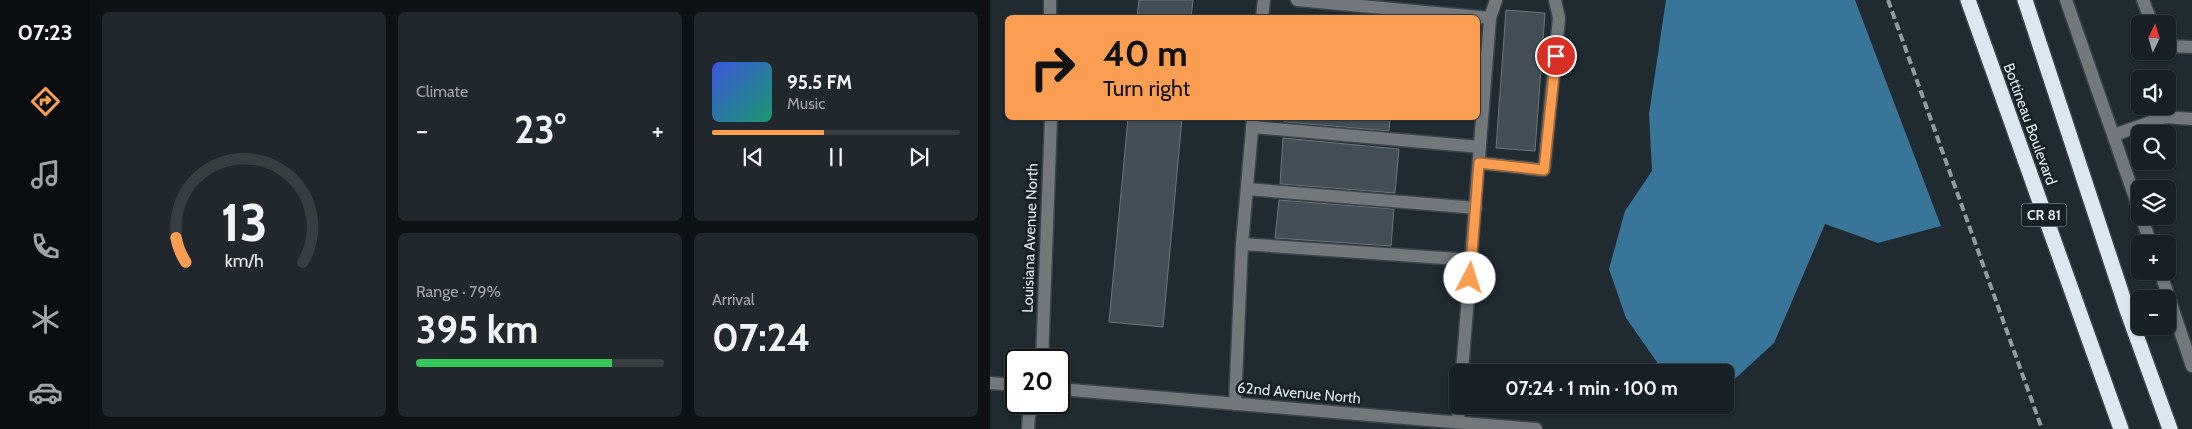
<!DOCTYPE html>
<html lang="en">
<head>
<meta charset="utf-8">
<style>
	:root { --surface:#172025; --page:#20282d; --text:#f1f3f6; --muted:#9ea3a7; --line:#363e42; --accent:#fb9e52 }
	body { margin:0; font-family:Cabin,sans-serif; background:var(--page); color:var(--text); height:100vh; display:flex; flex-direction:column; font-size:19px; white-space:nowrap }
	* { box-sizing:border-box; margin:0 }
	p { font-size:16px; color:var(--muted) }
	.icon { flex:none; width:28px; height:28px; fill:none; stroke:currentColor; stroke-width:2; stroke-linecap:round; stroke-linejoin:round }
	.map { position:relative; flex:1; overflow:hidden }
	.sheet { display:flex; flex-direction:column; gap:12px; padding:12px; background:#0d1214; width:900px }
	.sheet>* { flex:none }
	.hud { position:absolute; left:15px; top:15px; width:475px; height:105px; border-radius:8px; box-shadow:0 1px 4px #0004,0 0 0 1px var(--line); background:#fb9e52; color:#111; overflow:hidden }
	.needle { width:32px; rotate:5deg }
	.tools { position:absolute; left:1141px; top:15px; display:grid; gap:10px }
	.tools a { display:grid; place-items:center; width:45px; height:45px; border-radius:8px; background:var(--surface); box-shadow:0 1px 4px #0004,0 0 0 1px var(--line); font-size:25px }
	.speed { position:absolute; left:15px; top:349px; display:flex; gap:10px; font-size:25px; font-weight:700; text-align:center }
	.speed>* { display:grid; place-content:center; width:65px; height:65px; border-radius:50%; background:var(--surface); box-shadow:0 1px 4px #0004,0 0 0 1px var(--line); line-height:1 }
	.speed .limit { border:2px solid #111; border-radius:8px; background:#fff; color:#111 }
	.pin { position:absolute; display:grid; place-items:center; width:42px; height:42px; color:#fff; margin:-21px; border:2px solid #fff; border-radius:50%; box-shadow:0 1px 5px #0007 }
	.me { position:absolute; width:55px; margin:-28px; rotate:5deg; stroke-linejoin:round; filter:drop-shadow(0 0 4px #0008) }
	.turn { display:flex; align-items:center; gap:18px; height:105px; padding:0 15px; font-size:22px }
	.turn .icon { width:65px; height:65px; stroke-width:2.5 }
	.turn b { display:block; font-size:35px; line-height:42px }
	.big { font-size:38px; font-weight:700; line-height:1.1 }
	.sheet .tile { flex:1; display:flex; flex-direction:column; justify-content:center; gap:8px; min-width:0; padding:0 18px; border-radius:8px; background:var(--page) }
	.sheet .dial { align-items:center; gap:0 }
	.dial svg { height:130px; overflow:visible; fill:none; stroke:var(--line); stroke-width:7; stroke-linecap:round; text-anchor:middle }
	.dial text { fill:var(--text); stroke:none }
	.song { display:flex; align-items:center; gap:15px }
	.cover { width:60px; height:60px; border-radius:8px; background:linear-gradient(135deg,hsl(230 70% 55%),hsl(160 70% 35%)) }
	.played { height:5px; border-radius:2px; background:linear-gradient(90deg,var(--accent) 45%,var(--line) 45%) }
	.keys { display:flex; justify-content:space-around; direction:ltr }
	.heat { display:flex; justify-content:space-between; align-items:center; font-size:28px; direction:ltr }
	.charge { height:8px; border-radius:4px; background:linear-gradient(90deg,#34c759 79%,var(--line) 0) }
	.sheet .tiles { flex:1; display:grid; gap:12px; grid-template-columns:repeat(3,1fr) }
	.tile:first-child { grid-row:span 2 }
	.trip { position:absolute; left:459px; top:364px; width:285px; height:50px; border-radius:8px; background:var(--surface); box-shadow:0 1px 4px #0004,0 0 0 1px var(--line); font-weight:700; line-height:50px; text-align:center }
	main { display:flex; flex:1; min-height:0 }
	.tabs { display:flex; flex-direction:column; width:90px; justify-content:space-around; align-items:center; background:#090d0f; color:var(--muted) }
	.tabs .icon { width:35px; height:35px }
	.tabs .active { color:var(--accent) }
	.tabs b { font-size:22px; color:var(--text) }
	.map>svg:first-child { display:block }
	.water { fill:#397599 }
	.building { fill:#434e56; stroke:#6a767e }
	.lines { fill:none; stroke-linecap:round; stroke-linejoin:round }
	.minor-casing { stroke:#3a454b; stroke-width:15 }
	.highway-casing { stroke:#3a454b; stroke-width:18 }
	.minor { stroke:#72787c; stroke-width:12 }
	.highway { stroke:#dbe8f2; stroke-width:15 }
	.rail { stroke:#929ba1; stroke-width:4; stroke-dasharray:8 4; stroke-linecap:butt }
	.route-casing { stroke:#a36735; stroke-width:12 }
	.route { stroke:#fb9e52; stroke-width:9 }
	.labels { text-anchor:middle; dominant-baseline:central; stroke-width:5; stroke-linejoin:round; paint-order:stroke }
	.shield { fill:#162027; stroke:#a5adb2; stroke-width:1 }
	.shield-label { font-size:14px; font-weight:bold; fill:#e2e9ee }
	.street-label { font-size:15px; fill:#e2e9ee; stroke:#162027 }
</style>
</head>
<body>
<main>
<nav class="tabs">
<b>07:23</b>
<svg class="icon active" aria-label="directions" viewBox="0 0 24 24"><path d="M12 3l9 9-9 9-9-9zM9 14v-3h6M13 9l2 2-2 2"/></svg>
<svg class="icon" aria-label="music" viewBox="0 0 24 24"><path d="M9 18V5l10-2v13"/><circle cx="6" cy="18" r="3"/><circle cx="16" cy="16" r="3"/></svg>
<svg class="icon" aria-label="phone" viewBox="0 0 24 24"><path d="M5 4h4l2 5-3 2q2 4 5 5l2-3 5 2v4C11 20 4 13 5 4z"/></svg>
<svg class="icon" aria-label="climate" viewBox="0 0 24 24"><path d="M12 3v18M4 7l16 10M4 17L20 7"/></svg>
<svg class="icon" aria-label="car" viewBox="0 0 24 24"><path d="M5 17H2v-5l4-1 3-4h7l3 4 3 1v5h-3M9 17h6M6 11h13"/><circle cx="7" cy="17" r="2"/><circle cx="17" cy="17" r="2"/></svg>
</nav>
<section class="sheet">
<div class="tiles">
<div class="tile dial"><svg viewBox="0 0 100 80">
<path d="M14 69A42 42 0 1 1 86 69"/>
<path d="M14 69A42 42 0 0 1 8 54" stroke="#fb9e52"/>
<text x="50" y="56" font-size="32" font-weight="700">13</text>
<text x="50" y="72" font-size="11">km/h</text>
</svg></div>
<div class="tile"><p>Climate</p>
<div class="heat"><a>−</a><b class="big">23°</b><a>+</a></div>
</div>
<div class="tile">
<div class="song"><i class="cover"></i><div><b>95.5 FM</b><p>Music</p></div></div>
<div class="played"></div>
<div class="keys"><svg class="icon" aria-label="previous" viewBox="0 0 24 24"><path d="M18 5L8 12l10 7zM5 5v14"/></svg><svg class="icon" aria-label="pause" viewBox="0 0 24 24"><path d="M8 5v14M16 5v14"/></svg><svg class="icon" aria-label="next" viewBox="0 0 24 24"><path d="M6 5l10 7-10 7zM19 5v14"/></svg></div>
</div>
<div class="tile"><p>Range · 79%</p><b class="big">395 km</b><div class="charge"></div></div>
<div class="tile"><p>Arrival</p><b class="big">07:24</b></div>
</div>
</section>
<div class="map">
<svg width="1202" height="429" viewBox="0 0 1202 429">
	<rect width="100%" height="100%" fill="#1f2a31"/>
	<polygon class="water" points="676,0 865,0 951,226 888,243 835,224 784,343 735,388 735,372 674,372 636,318 619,269 635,211 662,171 659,114"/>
	<g class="building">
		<polygon points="149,0 203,0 201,18 147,18"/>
		<polygon points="516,10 555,13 545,151 506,148"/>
		<polygon points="138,118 192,118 173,327 119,322"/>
		<polygon points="294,118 400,118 399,131 294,122"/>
		<polygon points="293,138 409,149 405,193 290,184"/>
		<polygon points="289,200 404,209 401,246 285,238"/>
	</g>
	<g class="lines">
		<defs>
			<g id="minor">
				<polyline points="60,0 60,18"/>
				<polyline points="307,0 500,18 472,372"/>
				<polyline points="1076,0 1150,212"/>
				<polyline points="1153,0 1162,24"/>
				<polyline points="272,18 274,0"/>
				<polyline points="500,18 506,0"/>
				<polyline points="1178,46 1202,47"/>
				<polyline points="263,127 490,147"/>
				<polyline points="1124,135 1175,117 1202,119"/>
				<polyline points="489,163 554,170 569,18 565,0"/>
				<polyline points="257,189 486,208"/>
				<polyline points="1151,216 1161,244"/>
				<polyline points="252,244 482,260"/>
				<polyline points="1170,271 1202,366"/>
				<polyline points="52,360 61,118"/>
				<polyline points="0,383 26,385"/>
				<polyline points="69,389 546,429"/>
				<polyline points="245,404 252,244 263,118"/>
				<polyline points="468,422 469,405"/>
				<polyline points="38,429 39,416 45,402"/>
			</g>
			<g id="highway">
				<polyline points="978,0 1131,429"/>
				<polyline points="1035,0 1137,310 1180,429"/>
			</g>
		</defs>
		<use href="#minor" class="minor-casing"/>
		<use href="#highway" class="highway-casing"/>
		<use href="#minor" class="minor"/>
		<use href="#highway" class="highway"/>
		<polyline class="rail" points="898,0 1052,429"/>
	</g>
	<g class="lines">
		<defs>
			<polyline id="route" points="480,278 489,163 554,170 566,56"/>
		</defs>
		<use href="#route" class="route-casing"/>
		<use href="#route" class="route"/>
	</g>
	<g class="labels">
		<rect class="shield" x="1031.5" y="203.5" width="45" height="23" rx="4"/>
		<g class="shield-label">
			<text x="1054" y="215">CR 81</text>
		</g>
		<g class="street-label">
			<text transform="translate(1040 124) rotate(70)">Bottineau Boulevard</text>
			<text transform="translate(40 238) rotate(-88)">Louisiana Avenue North</text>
			<text transform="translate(309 393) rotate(5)">62nd Avenue North</text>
		</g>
	</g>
</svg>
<div class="tools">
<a><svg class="needle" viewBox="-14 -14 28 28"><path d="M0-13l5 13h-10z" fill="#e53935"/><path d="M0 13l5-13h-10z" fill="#9ea3a7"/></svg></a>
<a><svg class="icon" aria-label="sound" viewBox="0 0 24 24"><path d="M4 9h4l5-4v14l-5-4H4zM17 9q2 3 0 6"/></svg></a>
<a><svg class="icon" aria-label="search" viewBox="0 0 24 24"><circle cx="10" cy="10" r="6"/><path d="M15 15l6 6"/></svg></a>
<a><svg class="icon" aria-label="layers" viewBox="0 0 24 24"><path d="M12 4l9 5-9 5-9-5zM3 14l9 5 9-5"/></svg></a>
<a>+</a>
<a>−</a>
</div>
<div class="speed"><div class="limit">20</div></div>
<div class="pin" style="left:566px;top:56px;background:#d93025"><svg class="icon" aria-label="arrive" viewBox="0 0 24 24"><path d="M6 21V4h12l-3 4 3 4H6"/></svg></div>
<svg class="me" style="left:480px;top:278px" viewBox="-20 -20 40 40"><circle r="19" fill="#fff"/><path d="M0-13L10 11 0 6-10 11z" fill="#fb9e52"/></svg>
<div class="trip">07:24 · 1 min · 100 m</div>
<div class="hud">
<div class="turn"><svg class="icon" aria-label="right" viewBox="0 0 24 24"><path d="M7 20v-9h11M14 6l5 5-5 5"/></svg><div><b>40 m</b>Turn right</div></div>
</div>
</div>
</main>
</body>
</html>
